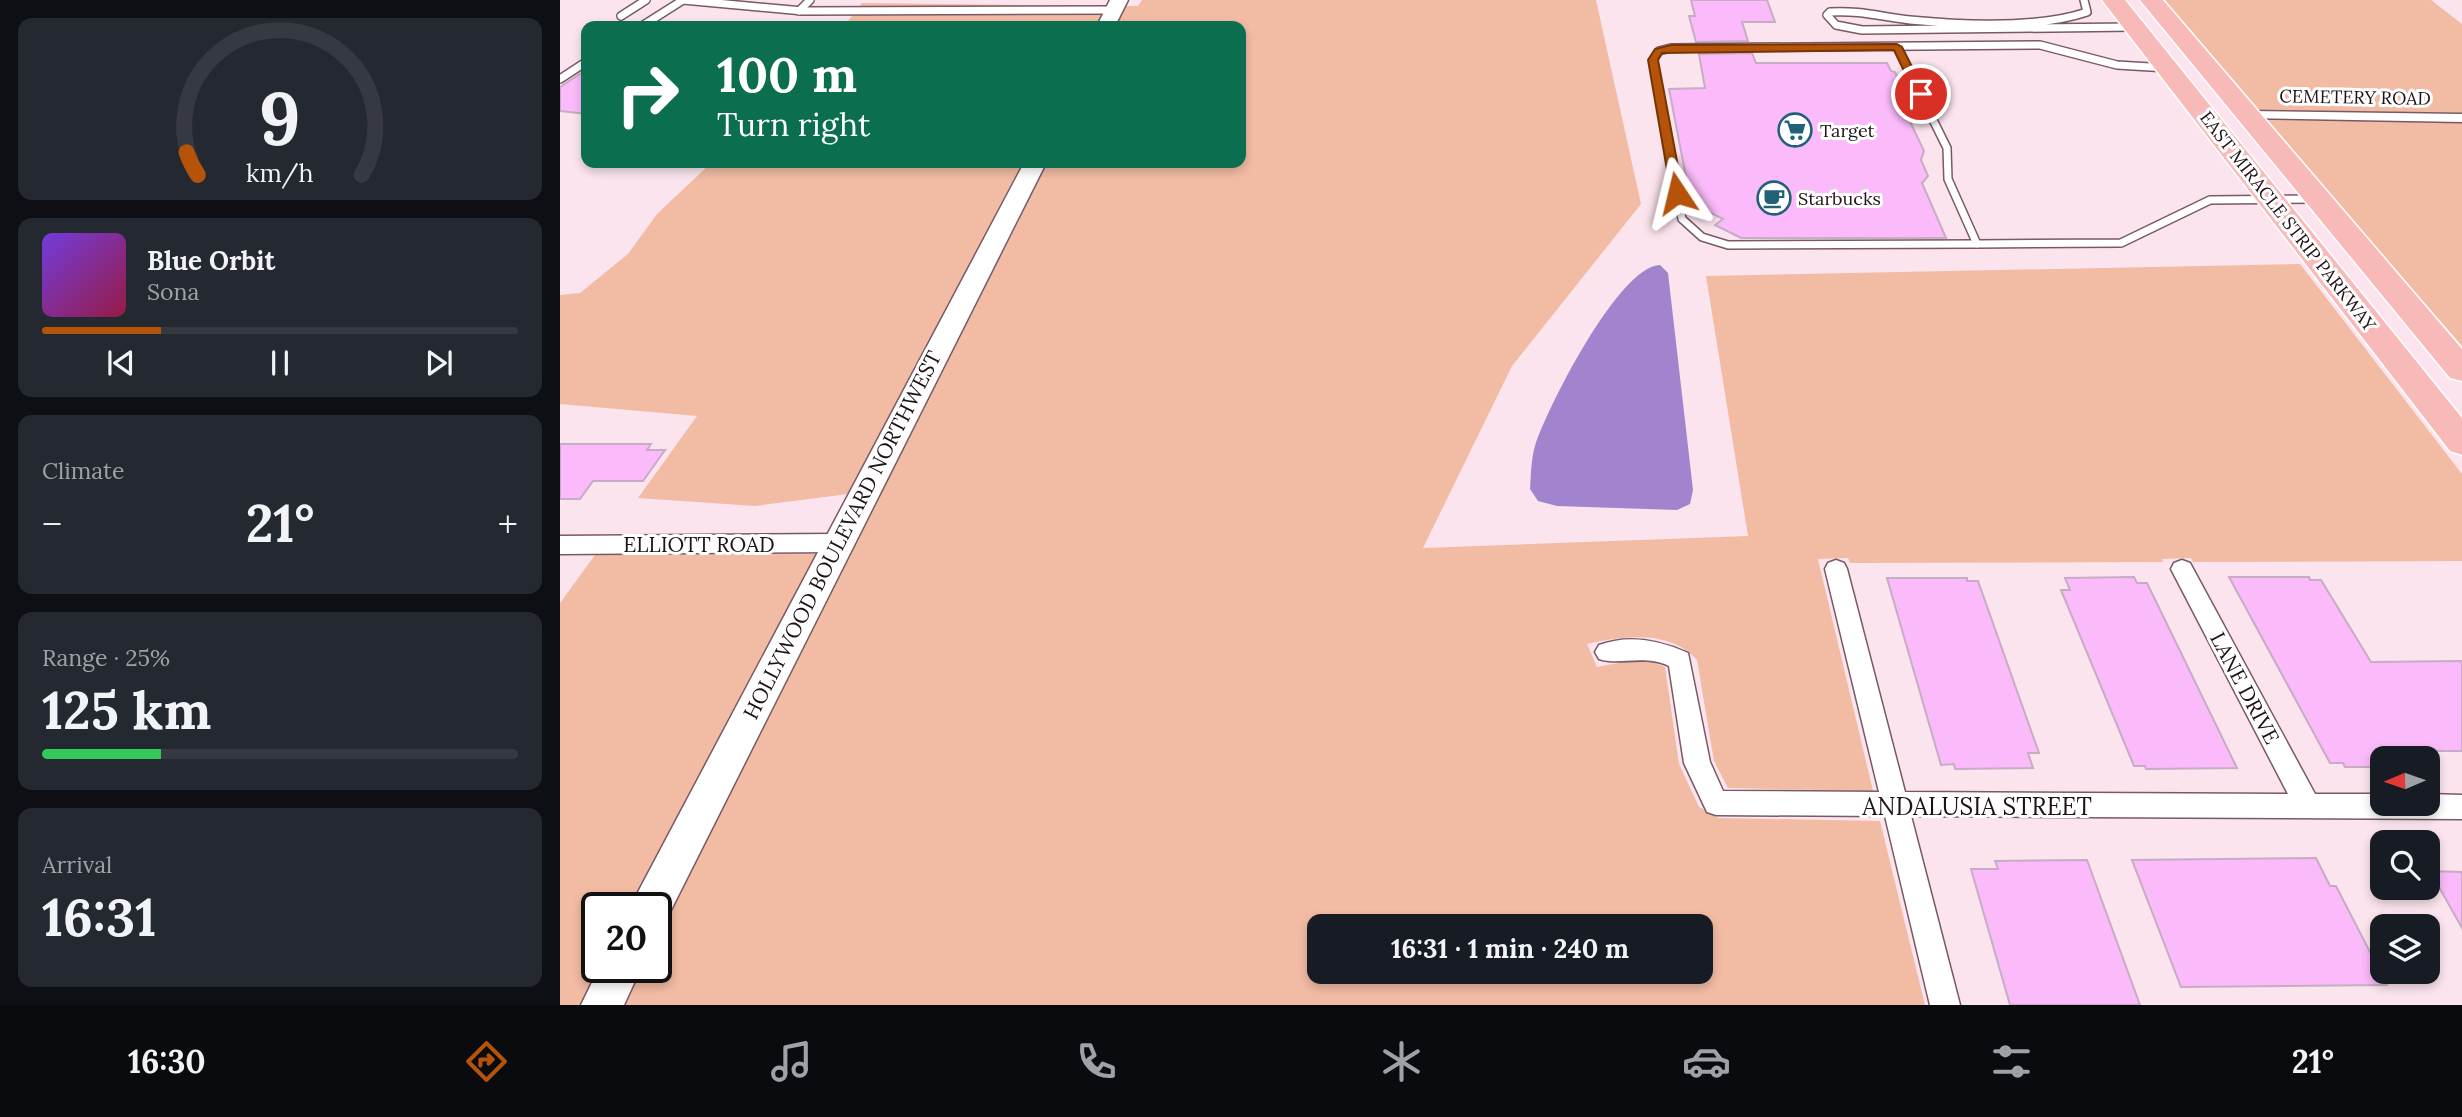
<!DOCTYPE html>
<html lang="en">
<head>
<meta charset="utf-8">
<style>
	:root { --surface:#171b24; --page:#242831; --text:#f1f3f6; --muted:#9ea1a6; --line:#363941; --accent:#b45309 }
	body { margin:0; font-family:Lora,serif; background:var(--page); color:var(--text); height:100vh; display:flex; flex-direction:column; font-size:26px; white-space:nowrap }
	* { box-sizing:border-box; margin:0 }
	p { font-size:23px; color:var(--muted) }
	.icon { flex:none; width:38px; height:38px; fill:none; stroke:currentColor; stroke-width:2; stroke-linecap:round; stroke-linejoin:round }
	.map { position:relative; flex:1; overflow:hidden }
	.drawer { display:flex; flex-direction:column; gap:18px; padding:18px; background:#0d0f14; width:560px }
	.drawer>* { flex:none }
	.banner { position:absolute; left:21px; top:21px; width:665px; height:147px; border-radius:14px; box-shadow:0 4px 10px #0003; background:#0b6e4f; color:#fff; overflow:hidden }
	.needle { width:46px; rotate:268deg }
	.tools { position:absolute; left:1810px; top:746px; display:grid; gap:14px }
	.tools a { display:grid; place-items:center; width:70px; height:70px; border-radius:14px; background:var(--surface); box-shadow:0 4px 10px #0003; font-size:35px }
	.speed { position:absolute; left:21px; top:892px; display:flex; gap:14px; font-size:35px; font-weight:700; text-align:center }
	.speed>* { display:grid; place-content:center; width:91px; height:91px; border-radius:50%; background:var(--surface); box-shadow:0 4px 10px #0003; line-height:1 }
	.speed .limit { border:4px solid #111; border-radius:10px; background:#fff; color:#111 }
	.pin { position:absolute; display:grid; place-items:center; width:60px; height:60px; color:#fff; margin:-30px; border:4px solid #fff; border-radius:50%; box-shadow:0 2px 7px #0007 }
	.me { position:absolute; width:77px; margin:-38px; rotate:350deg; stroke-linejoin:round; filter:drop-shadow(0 0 5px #0008) }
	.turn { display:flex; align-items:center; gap:24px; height:147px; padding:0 21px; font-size:32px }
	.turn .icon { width:91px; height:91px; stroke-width:2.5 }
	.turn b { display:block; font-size:49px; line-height:60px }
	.big { font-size:52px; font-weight:800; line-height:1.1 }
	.drawer .widget { flex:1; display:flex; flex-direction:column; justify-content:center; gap:10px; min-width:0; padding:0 24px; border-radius:14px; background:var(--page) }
	.drawer .dial { align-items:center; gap:0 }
	.dial svg { height:182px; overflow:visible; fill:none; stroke:var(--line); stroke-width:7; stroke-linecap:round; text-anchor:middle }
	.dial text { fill:var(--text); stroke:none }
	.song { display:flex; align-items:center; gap:21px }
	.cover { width:84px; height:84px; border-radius:10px; background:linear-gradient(135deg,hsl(260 70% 55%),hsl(340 70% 35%)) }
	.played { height:7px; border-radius:4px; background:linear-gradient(90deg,var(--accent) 25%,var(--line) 25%) }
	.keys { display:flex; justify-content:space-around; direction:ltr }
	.heat { display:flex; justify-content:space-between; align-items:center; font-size:38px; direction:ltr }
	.charge { height:10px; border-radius:5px; background:linear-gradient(90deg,#34c759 25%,var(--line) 0) }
	.trip { position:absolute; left:747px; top:914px; width:406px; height:70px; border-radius:14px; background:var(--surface); box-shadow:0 4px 10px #0003; font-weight:800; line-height:70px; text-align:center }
	.tab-bar { display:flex; height:112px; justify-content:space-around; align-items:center; background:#090b0e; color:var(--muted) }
	.tab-bar .icon { width:49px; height:49px }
	.tab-bar .selected { color:var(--accent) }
	.tab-bar b { font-size:32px; color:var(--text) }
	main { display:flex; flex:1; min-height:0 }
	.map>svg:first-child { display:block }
	.green { fill:#f2bba4; fill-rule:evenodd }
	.water { fill:#a184cd }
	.building { fill:#fbbaf9; stroke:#c6acc5; stroke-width:2 }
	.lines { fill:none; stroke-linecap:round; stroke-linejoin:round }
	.lane-casing { stroke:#795966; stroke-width:10 }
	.street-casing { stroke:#795966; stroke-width:3 }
	.secondary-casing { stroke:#795966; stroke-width:3 }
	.highway-casing { stroke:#fff; stroke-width:3 }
	.lane { stroke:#fff; stroke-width:7 }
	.street { fill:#fff; fill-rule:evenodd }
	.secondary { fill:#fff; fill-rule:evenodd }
	.highway { fill:#f8b9b9; fill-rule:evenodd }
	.route { fill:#b45309; stroke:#753606; stroke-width:2 }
	.labels { text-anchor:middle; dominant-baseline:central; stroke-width:6; stroke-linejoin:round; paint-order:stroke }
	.far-street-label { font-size:18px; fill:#1f1217; stroke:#fff }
	.far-poi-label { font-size:18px; fill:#1f1217; stroke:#fff; text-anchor:start }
	.street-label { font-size:21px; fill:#1f1217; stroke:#fff }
	.near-street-label { font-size:24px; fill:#1f1217; stroke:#fff }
</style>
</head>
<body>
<main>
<section class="drawer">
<div class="widget dial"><svg viewBox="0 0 100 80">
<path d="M14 69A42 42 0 1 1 86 69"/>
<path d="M14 69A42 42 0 0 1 9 59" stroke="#b45309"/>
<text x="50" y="56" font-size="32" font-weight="700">9</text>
<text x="50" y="72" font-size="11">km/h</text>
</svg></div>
<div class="widget">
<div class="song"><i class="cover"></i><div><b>Blue Orbit</b><p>Sona</p></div></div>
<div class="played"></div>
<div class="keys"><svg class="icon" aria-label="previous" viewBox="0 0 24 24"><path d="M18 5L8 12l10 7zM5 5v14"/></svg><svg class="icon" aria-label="pause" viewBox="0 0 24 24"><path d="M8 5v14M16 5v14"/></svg><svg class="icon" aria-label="next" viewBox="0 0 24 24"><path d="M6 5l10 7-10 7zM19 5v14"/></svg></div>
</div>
<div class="widget"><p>Climate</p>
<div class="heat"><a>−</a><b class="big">21°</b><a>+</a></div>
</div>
<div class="widget"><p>Range · 25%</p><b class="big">125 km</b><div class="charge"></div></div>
<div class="widget"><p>Arrival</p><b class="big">16:31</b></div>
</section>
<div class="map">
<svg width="1902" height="1005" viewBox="0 0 1902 1005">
	<rect width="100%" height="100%" fill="#fbe4ed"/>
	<g class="green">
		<path d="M582,0H1036L1081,204L952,366L863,548L1188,536L1146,276L1740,264L1902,474V561L1633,562L1631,558L1602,559L1603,562L1290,563L1288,558L1258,559L1313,791L1168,788L1154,761L1137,660C1110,629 1062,636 1027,644L1037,667C1058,663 1084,657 1105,667L1119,764L1139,807L1158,818L1320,821L1365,1005H62L81,968H96V937L485,163H681V26H555L565,6H578ZM760,926H1141V971H760Z"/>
		<polygon points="1600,0 1871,0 1902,24 1902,113 1697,110"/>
		<polygon points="302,3 547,6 536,26 284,26"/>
		<polygon points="1705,120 1902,122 1902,346"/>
		<polygon points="151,163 464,163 288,494 195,506 78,498 137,416 0,404 0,295 20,293 68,254 97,214"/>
		<polygon points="257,554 72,908 37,908 37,968 40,968 21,1005 0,1005 0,603 35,555"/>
	</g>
	<path class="water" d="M1100,265L1108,273L1133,490L1130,504L1117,510L997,506L978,501L970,489C971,476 971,459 975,446C987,408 1059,266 1100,265Z"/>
	<g class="building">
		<polygon points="1131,0 1207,0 1215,22 1182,22 1188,41 1136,42 1129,16 1135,16"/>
		<polygon points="1192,53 1196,63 1327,63 1331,71 1335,72 1345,93 1344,98 1347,106 1345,111 1364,151 1361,160 1368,176 1362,183 1386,238 1181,238 1155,225 1163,219 1131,203 1109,89 1145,88 1139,54"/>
		<polygon points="26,70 26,114 0,111 0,87"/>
		<polygon points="0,444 91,444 87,450 105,450 83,481 33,481 20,499 0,499"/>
		<polygon points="1574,577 1577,583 1587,583 1677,768 1586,769 1585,766 1574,766 1501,590 1510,590 1505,578"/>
		<polygon points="1669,577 1749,577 1750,580 1761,580 1811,662 1902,661 1902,751 1853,751 1857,758 1822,758 1822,767 1785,767 1783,763 1770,763"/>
		<polygon points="1327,578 1407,578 1407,581 1418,581 1479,753 1468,753 1473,768 1395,769 1394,764 1381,765"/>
		<polygon points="1756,858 1770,886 1776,886 1827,985 1621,987 1572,860"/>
		<polygon points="1527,860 1580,1005 1450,1005 1411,869 1438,869 1435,861"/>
		<polygon points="1870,871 1902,872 1902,928"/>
	</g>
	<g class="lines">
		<defs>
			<g id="lane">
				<polyline points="123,0 243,11 554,10"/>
				<path d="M1524,0L1527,12C1477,29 1403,25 1350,20C1323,17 1298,10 1270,12L1267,15L1276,25L1302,30L1574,27"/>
				<polyline points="239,11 250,0"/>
				<polyline points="61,16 86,0"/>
				<polyline points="82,26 123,0"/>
				<polyline points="1337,47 1387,148 1388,179 1417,244 1561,243 1650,200 1757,199"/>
				<polyline points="0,79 26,62"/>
				<polyline points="1417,244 1168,245 1142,237 1122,219 1093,60 1099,51 1111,48 1480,45 1557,65 1607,68"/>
			</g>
			<g id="street">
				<polygon points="1687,111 1902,114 1902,122 1682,118 1680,115"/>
				<polygon points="278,534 286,537 289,543 286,549 278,552 0,554 0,536"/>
				<path d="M1276,560L1284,563L1287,569L1345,792L1728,794L1611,569L1614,563L1622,560L1630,563L1755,794H1822V803H1867V794L1902,795V819L1351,816L1400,1005H1370L1325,816L1156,815L1147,812L1124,763L1109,666C1082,654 1059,666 1039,659L1035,652L1039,645C1069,634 1099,640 1128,653L1150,762L1163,791L1319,792L1265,569L1268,563Z"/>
			</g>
			<g id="secondary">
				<polygon points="550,0 568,0 555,26 537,26"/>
				<polygon points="464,163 486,163 105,922 96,926 96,908 71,908 77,894"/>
				<polygon points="39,968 81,968 64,1005 21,1005"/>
			</g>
			<g id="highway">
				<polygon points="1542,0 1565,0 1902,418 1902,455 1890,451"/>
				<polygon points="1580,0 1603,0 1902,349 1902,381 1890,378"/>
			</g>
		</defs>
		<use href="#lane" class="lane-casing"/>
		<use href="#street" class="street-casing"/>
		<use href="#secondary" class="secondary-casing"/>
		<use href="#highway" class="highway-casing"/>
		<use href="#lane" class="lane"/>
		<use href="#street" class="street"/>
		<use href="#secondary" class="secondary"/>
		<use href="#highway" class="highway"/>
	</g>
	<polygon class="route" points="1337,44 1342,47 1366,94 1364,96 1355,94 1334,50 1102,53 1098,60 1123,193 1117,196 1111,193 1088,60 1095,49 1111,45"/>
	<defs>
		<symbol id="supermarket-ring" viewBox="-11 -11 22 22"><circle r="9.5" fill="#fff" stroke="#216076" stroke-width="1.5"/><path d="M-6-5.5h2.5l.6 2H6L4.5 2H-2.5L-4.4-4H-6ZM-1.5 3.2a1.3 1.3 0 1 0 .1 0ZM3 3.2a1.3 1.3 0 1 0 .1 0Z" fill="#216076"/></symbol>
		<symbol id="cafe-ring" viewBox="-11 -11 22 22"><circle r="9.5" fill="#fff" stroke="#216076" stroke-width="1.5"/><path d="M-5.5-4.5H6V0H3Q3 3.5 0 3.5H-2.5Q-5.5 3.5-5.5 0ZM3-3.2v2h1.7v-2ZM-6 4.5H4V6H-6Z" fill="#216076"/></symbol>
	</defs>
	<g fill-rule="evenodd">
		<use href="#supermarket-ring" x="1216" y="111" width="38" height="38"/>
		<use href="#cafe-ring" x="1195" y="179" width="38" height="38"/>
	</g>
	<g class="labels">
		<g class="far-street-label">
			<text transform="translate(1795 97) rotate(1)">CEMETERY ROAD</text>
			<text transform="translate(1728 221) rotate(52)">EAST MIRACLE STRIP PARKWAY</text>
		</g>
		<g class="far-poi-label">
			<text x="1260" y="130">Target</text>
			<text x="1238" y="198">Starbucks</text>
		</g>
		<g class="street-label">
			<text transform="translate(282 535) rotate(-63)">HOLLYWOOD BOULEVARD NORTHWEST</text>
			<text x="139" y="544">ELLIOTT ROAD</text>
			<text transform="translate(1685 688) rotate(62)">LANE DRIVE</text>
		</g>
		<g class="near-street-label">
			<text x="1417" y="806">ANDALUSIA STREET</text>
		</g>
	</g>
</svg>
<div class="tools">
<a><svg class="needle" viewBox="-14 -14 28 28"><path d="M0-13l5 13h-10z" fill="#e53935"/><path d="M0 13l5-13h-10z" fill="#9ea1a6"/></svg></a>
<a><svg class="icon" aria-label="search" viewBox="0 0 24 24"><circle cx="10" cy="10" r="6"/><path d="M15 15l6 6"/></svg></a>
<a><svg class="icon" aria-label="layers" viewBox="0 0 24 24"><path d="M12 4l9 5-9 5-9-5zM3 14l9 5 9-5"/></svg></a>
</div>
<div class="speed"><div class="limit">20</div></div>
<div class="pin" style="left:1361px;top:94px;background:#d93025"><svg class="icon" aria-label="arrive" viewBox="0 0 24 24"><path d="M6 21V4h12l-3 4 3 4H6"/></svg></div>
<svg class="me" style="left:1117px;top:193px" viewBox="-20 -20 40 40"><path d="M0-17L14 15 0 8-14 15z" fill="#b45309" stroke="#fff" stroke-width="4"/></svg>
<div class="trip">16:31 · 1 min · 240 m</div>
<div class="banner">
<div class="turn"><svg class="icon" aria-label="right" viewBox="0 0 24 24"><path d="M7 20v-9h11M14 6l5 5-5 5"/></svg><div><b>100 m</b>Turn right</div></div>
</div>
</div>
</main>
<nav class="tab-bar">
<b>16:30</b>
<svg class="icon selected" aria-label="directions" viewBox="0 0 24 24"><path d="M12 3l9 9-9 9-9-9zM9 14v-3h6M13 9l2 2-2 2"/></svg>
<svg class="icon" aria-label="music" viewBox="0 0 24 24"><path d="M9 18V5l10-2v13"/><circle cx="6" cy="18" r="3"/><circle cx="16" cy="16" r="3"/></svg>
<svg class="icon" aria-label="phone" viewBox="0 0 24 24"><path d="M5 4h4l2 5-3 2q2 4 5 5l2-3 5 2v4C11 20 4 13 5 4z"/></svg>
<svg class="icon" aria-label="climate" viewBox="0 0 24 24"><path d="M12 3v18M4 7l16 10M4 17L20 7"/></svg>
<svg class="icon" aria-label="car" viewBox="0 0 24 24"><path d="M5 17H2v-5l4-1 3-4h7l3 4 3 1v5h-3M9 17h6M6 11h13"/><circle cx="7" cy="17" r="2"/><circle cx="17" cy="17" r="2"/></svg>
<svg class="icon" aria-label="filters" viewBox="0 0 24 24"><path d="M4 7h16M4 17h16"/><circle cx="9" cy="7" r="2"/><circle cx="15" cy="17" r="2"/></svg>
<b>21°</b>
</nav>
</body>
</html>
